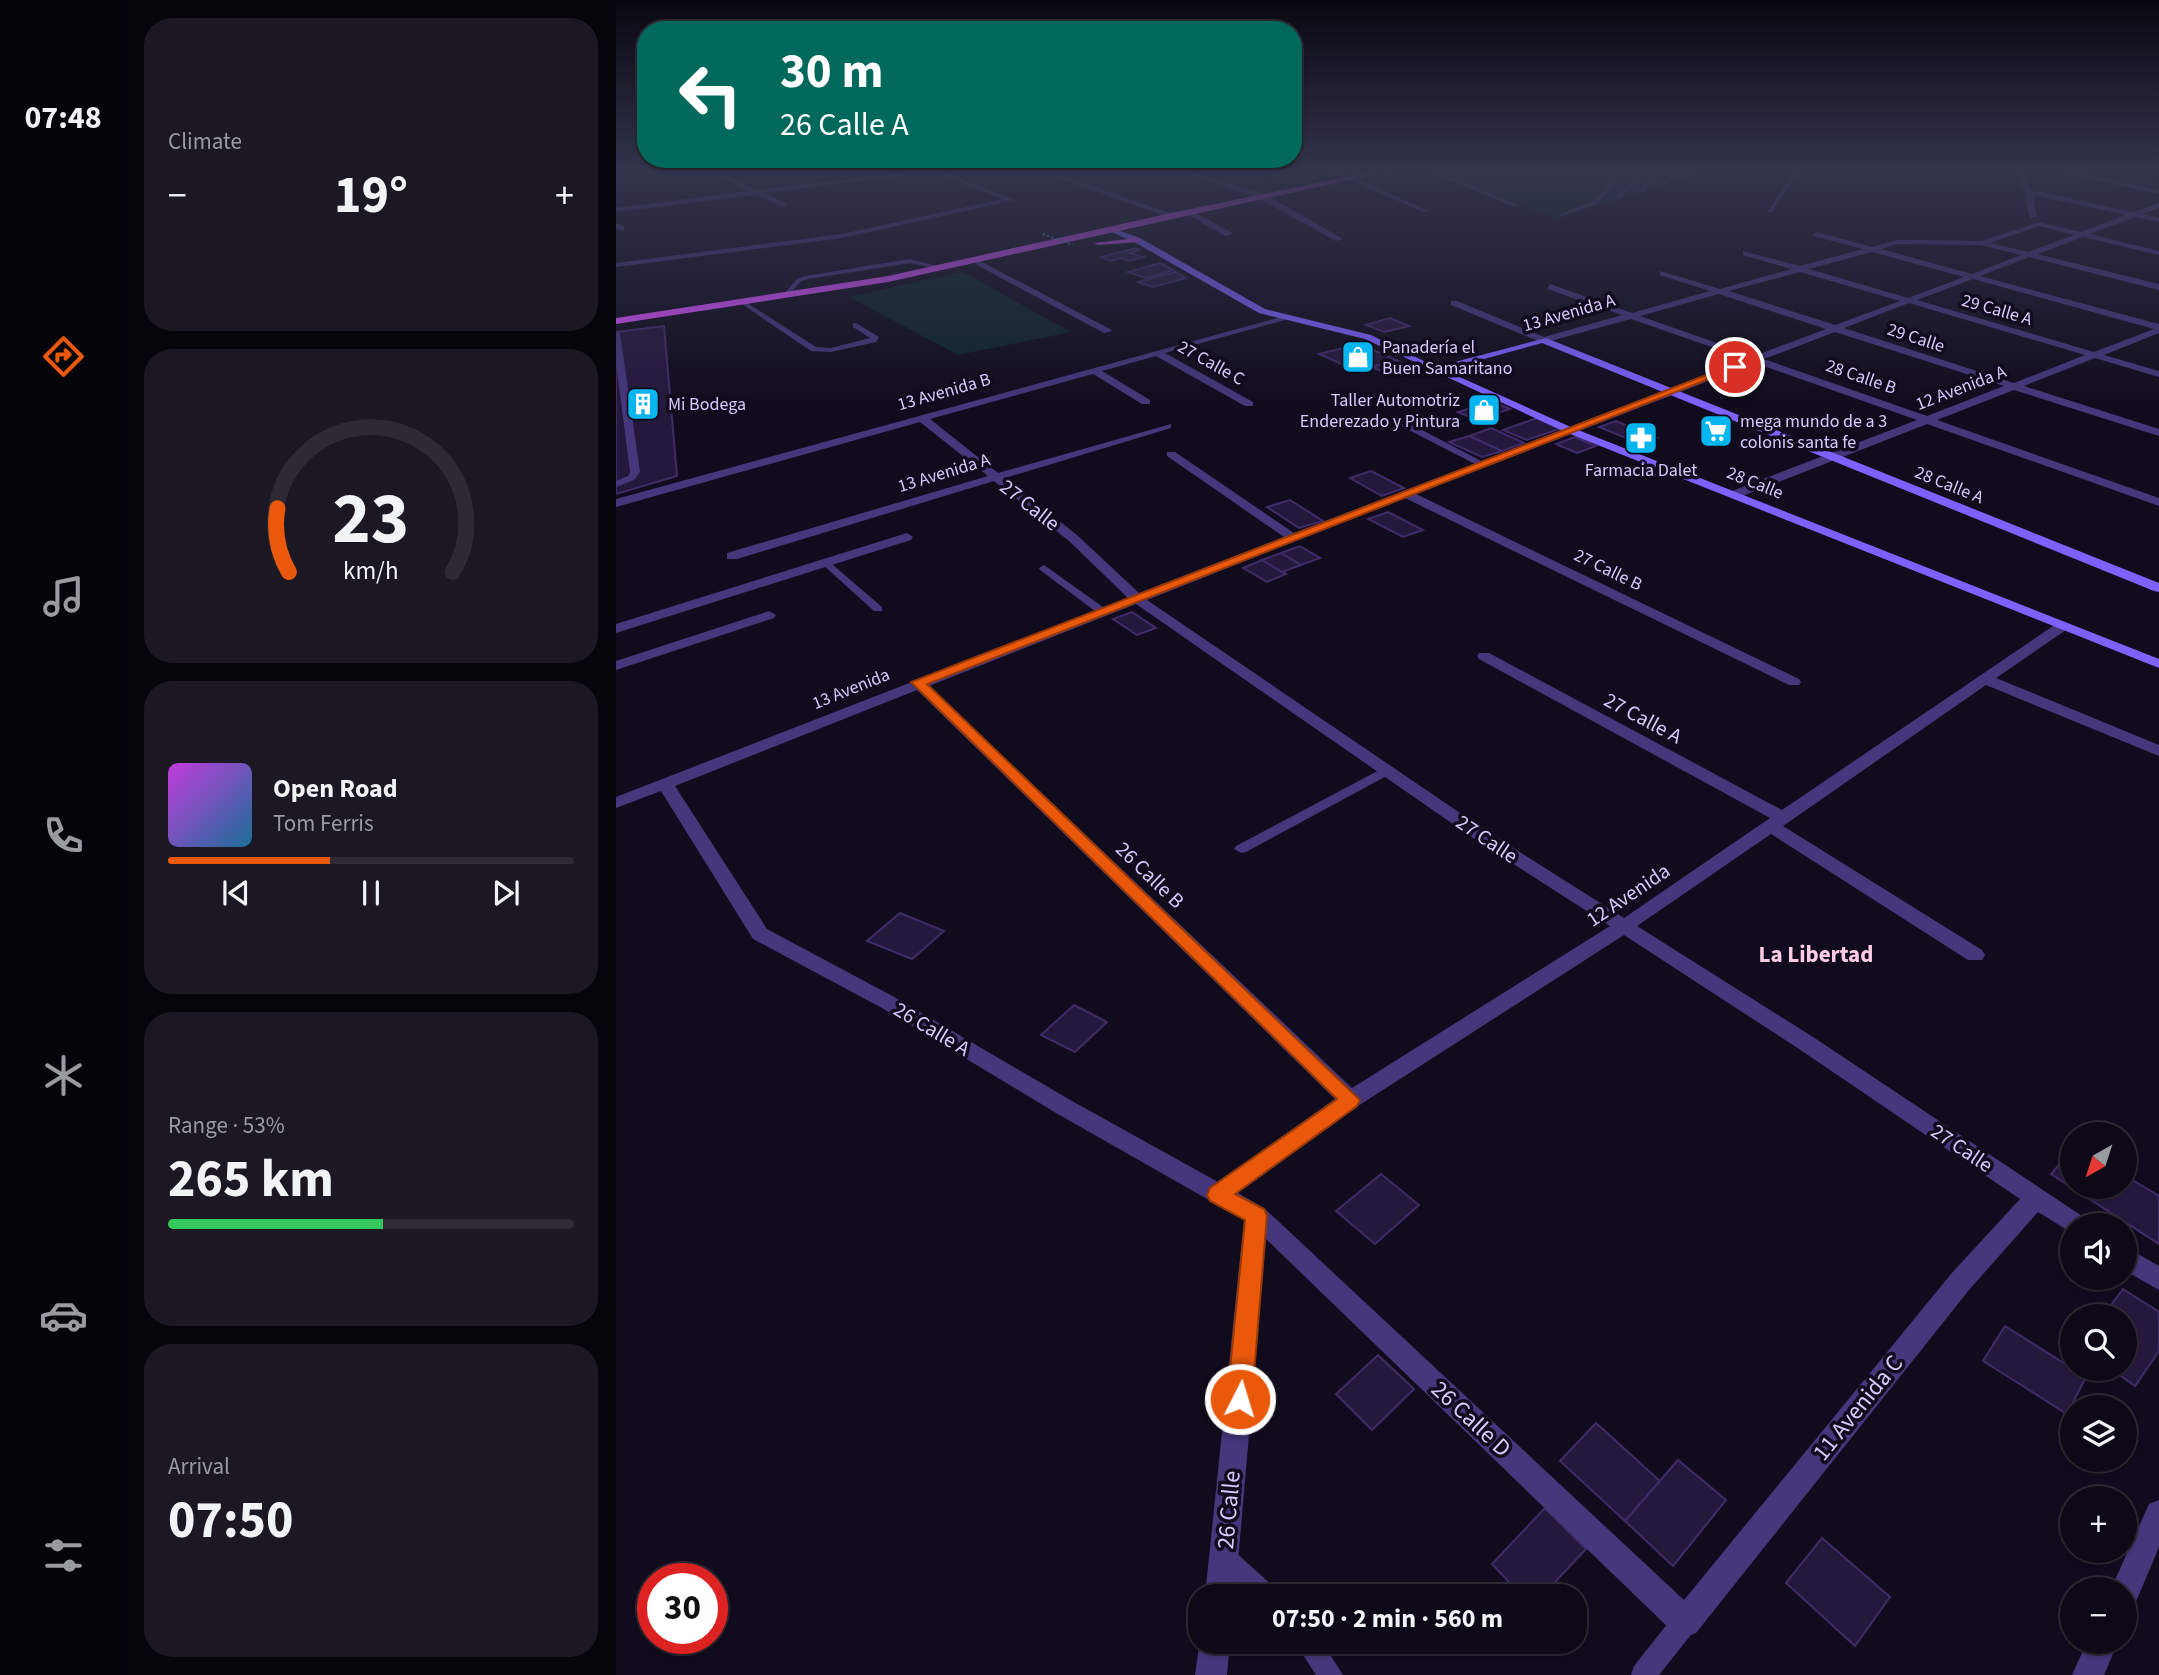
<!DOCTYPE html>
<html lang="en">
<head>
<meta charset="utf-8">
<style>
	:root { --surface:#0d0916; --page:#1b1723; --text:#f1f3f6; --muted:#9a9aa1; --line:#2d2a35; --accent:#ea580c }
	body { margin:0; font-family:"Source Sans 3",sans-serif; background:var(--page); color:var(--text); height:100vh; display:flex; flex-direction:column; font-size:26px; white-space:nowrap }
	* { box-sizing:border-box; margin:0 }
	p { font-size:23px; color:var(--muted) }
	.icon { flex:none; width:38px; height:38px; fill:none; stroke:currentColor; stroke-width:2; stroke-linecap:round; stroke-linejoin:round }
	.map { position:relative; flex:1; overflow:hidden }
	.sheet { display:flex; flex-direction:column; gap:18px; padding:18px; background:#07050c; width:490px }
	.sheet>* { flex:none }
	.hud { position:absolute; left:21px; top:21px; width:665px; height:147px; border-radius:28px; box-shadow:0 2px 5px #0004,0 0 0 2px var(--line); background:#00695c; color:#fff; overflow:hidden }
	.needle { width:46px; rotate:219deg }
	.controls { position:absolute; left:1444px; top:1122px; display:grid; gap:14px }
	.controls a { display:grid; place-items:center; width:77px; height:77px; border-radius:50%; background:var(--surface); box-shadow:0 2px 5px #0004,0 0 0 2px var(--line); font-size:35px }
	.speed { position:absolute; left:21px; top:1563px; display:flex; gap:14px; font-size:35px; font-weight:700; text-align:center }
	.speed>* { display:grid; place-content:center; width:91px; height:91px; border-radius:50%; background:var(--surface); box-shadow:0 2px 5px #0004,0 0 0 2px var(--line); line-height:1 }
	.speed .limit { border:10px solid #d22; background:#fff; color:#111 }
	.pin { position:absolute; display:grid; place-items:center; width:60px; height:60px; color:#fff; margin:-30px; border:4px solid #fff; border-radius:50%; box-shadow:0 2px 7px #0007 }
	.me { position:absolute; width:77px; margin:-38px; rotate:5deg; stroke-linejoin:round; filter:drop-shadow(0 0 5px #0008) }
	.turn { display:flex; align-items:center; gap:24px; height:147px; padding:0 28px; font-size:32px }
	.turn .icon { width:91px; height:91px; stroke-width:2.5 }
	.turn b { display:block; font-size:49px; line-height:60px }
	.big { font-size:52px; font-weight:700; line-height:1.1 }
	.sheet .card { flex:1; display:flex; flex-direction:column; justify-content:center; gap:10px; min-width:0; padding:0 24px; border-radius:28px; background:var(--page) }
	.sheet .dial { align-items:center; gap:0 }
	.dial svg { height:182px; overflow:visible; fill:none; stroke:var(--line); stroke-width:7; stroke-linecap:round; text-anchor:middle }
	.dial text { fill:var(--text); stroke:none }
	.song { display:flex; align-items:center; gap:21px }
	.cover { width:84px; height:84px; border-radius:10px; background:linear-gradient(135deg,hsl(290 70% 55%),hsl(200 70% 35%)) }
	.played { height:7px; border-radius:4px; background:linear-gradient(90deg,var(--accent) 40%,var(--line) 40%) }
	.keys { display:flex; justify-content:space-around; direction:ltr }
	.heat { display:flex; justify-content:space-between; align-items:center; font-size:38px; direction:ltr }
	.charge { height:10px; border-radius:5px; background:linear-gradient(90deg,#34c759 53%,var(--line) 0) }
	.trip { position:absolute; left:572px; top:1584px; width:399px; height:70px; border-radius:28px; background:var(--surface); box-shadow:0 2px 5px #0004,0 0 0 2px var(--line); font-weight:700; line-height:70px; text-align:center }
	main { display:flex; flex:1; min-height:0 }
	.dock { display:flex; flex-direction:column; width:126px; justify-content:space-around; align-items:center; background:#050409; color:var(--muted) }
	.dock .icon { width:49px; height:49px }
	.dock .active { color:var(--accent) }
	.dock b { font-size:32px; color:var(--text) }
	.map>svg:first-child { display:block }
	.green { fill:#0f2427 }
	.building { fill:#25183d; stroke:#402b69; stroke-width:2 }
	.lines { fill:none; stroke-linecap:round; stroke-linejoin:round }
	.lane { fill:#44377b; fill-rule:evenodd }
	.street { fill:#44377b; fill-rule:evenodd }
	.secondary { fill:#7c61fd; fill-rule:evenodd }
	.primary { fill:#d651fc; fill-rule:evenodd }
	.path-bridge { stroke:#2ea1ac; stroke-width:2; stroke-dasharray:2 2.5; stroke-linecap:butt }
	.route { fill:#ea580c; stroke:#983908; stroke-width:2 }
	.labels { text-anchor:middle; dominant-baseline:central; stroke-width:7; stroke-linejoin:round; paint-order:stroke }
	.far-street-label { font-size:18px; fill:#d7c8fe; stroke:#110c1d }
	.far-poi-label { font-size:18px; fill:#d7c8fe; stroke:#110c1d; text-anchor:start }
	.street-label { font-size:21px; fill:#d7c8fe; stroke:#110c1d }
	.neighbourhood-label { font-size:23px; font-weight:bold; fill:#fecae4; stroke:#110c1d }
	.near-street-label { font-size:24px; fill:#d7c8fe; stroke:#110c1d }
</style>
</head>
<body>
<main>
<nav class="dock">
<b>07:48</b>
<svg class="icon active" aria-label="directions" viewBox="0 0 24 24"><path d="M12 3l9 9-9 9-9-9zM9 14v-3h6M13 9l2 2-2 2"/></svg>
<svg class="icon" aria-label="music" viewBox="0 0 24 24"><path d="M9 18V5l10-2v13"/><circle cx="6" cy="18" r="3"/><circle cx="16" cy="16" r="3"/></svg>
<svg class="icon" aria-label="phone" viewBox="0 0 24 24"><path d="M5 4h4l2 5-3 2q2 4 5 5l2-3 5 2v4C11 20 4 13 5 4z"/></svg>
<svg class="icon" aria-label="climate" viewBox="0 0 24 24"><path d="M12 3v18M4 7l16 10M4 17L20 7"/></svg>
<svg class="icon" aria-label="car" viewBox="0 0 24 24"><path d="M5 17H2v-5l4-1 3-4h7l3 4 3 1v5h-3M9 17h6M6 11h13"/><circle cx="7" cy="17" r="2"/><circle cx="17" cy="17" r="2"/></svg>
<svg class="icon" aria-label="filters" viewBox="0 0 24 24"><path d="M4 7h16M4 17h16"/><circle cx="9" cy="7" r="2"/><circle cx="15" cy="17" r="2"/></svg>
</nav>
<section class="sheet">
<div class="card"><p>Climate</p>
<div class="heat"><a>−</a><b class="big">19°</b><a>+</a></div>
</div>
<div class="card dial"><svg viewBox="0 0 100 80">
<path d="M14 69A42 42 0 1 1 86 69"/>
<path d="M14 69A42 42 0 0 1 9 41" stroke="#ea580c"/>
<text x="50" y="56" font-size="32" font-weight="700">23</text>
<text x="50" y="72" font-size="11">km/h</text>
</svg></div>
<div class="card">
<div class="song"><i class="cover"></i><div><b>Open Road</b><p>Tom Ferris</p></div></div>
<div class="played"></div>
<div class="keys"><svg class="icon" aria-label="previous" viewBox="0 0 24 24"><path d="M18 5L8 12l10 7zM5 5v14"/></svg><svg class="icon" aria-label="pause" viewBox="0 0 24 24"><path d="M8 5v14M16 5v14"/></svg><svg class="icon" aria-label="next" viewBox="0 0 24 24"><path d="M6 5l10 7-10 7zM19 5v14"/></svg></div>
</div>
<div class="card"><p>Range · 53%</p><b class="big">265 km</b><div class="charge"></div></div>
<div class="card"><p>Arrival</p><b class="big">07:50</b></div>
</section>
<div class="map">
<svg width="1543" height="1675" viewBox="0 0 1543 1675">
	<rect width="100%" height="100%" fill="#110c1d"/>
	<g class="green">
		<polygon points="810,169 1095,169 940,219"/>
		<polygon points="347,272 455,332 342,355 233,297"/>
	</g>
	<g class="building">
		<polygon points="521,248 524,250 514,253 528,257 514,261 505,258 495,261 485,257"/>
		<polygon points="544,263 557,270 530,278 512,272"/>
		<polygon points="559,272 570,278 537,287 522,282"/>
		<polygon points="774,318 793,326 768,332 750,325"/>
		<polygon points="48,326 61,476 0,494 0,332"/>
		<polygon points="743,344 780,360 741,371 703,354"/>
		<polygon points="780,360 793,366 769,373 756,367"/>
		<polygon points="875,401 894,409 861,420 842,412"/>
		<polygon points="921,418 946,428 911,440 887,430"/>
		<polygon points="1000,421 1026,432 1010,438 983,427"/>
		<polygon points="875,428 908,443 886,451 853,436"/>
		<polygon points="1026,432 1041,438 1025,444 1010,438"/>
		<polygon points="853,436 886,451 866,457 833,442"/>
		<polygon points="959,437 980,446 961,453 940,444"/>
		<polygon points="755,471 788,488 766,496 734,478"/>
		<polygon points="674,500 707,521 683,528 651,507"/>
		<polygon points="772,512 807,530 787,537 752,519"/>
		<polygon points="684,546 704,558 685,565 665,553"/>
		<polygon points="665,553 685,565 666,572 646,560"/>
		<polygon points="646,560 666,572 670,574 651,582 627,568"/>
		<polygon points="516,612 540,628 521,635 497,619"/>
		<polygon points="284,913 328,931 296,959 251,941"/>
		<polygon points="458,1005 491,1022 459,1052 425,1035"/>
		<polygon points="1456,1150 1456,1186 1486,1186 1475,1200 1435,1174"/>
		<polygon points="765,1174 803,1205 759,1244 720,1211"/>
		<polygon points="1508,1175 1543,1196 1543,1244 1475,1200 1486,1186 1508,1186"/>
		<polygon points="1507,1289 1543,1312 1543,1351 1519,1386 1494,1368 1508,1368 1508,1316 1487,1316"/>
		<polygon points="1389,1326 1470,1377 1451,1414 1367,1361"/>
		<polygon points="762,1355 798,1389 756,1430 720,1394"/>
		<polygon points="980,1423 1044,1481 1009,1521 944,1461"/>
		<polygon points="1062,1460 1110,1500 1057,1566 1009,1521"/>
		<polygon points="929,1508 970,1549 926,1596 906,1596 876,1564"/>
		<polygon points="1206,1538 1274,1597 1239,1646 1170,1583"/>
	</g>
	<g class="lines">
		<g class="lane">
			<polygon points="807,169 815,169 904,206 899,207"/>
			<polygon points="1007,169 1013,169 982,203 945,216 945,214 978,201"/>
			<polygon points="1025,169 1031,169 1003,199 999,199"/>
			<polygon points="1041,169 1047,169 1027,192 1023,192"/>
			<polygon points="1058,169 1064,169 1050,184 1046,184"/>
			<polygon points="1075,169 1081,169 1075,176 1071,176"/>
			<polygon points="1178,169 1184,169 1156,212 1152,212"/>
			<polygon points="735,178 739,178 812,211 807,212 735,180"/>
			<polygon points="294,259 329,268 326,270 294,263 192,279 185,281 173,295 168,294 181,279 189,276"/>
			<polygon points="125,299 200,347 215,348 254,338 237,327 237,323 240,323 263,337 260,342 215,352 195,351 123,302"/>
			<polygon points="0,331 4,333 24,472 18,480 0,487 0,481 12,476 14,472 0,362"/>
			<polygon points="781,420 787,420 871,464 863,466 781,424"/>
			<polygon points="210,559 266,607 266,611 258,611 206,564 205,562"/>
			<polygon points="428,565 491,610 491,614 483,614 424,570 423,568"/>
			<polygon points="771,766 776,767 778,770 776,773 630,852 625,853 618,849 620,846"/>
			<polygon points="609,1546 617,1550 659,1588 663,1596 633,1596 601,1566 597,1558 601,1550"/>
			<polygon points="1069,1610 1078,1613 1081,1622 1078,1631 1043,1675 1015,1675 1018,1666 1060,1613"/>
			<polygon points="679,1642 706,1642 727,1675 700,1675"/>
		</g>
		<g class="street">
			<polygon points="88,169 97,169 141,190 321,169 399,200 226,238 0,267 0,263 226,234 387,199 317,172 148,193 172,204 169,208 139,195 0,212 0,208 132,191"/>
			<polygon points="418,169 428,169 559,215 552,217"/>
			<polygon points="560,169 570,169 650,195 727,239 720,241 644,199"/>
			<polygon points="704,169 714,169 740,179 735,180"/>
			<path d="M1396,169H1403L1416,190L1517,212L1543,203V208L1526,214L1543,218V222L1519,217L1474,234L1543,251V255L1467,237L1421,254L1543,284V290L1413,257L1364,276L1543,324V333L1488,355L1543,371V377L1479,358L1408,386L1543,429V436L1398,390L1321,420L1543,498V506L1311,424L1124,497H1116V491L1301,420L1139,363L800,494L1183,679L1185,682L1183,685H1173L789,498L531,600L869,830L1008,918L1154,818L863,659L861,656L863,653H873L1166,810L1440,624H1450V630L1380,678L1543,745V756L1370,685L1167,826L1366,950L1369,955L1366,960H1352L1155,834L1021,926L1197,1037L1469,1218L1473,1225H1456V1233L1422,1212L1353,1290L1080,1633L1069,1637L1058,1633L650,1239L619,1596H589L628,1220L440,1113L266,1008L137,939L45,791L0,808V797L512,598L453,541L378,481L121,559H111V553L372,476L304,422L0,507V499L669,316V320L549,353L637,402V406H629L540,356L486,371L534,400V404H526L477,374L314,419L382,473L555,424V428L389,478L461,535L523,593L668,537L551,456V452H559L678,533L1130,359L1015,319L927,343L835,305V301H841L928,337L1006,315L931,289L934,284L1016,313L1094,291L1044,275V271L1104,289L1175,269L1127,255V251L1184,266L1247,249L1197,236L1200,232L1256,247L1282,240L1365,241L1423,222L1465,232L1510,215L1417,195L1421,217L1414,219L1407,186ZM1423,226L1458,235L1412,252L1374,243ZM1282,244L1366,245L1405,255L1356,274L1265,249ZM1256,252L1348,277L1292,298L1193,269ZM1184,272L1284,301L1219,325L1113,291ZM1357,279L1538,329L1478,352L1301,300ZM1103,294L1210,329L1138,356L1024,316ZM1293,303L1469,355L1398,383L1228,328ZM1219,332L1388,386L1311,416L1148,359ZM520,604L857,838L994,926L736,1088L313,686ZM301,690L719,1099L602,1182L456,1101L280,998L151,929L59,786ZM1008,935L1183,1049L1404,1199L1335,1274L1068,1600L648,1208L622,1193L742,1106Z"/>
			<polygon points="1429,169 1442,169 1543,190 1543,194"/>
			<polygon points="574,210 615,232 616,234 609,236 571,214"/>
			<polygon points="0,223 8,227 8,231 0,229"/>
			<polygon points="362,260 494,329 496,331 488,333 359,264"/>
			<polygon points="291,533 297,537 295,540 0,633 0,624"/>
			<polygon points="153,611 160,615 158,618 0,670 0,661"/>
			<polygon points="1508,1246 1543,1266 1543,1290 1508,1270"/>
			<polygon points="1543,1500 1543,1547 1519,1604 1508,1608 1508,1589 1495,1589 1533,1504"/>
			<polygon points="584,1640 614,1642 611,1675 579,1675"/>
			<polygon points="1471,1642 1502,1642 1488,1675 1456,1675"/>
		</g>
		<polygon class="secondary" points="493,227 524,238 649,309 755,335 820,367 930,338 1543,583 1543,592 1538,591 926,343 828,370 957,428 1543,659 1543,668 949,432 749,339 643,313 518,242 493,231"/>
		<g class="primary">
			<polygon points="769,169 783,169 272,282 0,324 0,318 272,276 555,213"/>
			<polygon points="521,238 524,242 482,245 478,243"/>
		</g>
		<polyline class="path-bridge" points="427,234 457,245"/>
	</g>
	<linearGradient id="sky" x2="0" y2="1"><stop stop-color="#090710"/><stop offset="0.42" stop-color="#32344c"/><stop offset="1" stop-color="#32344c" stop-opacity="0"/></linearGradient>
	<rect width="1543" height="404" fill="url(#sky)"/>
	<polygon class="route" points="1116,365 1124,367 311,684 744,1100 741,1106 619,1194 648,1209 651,1215 636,1399 632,1408 624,1411 615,1408 611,1399 629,1220 594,1201 591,1195 594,1188 721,1099 295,682"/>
	<defs>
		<symbol id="shop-square" viewBox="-11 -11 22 22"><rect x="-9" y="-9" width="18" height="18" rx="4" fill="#04b5ef" stroke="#110c1d"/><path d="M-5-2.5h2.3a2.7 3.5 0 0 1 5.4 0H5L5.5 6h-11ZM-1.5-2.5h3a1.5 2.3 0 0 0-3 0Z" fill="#fff"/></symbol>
		<symbol id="building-square" viewBox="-11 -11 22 22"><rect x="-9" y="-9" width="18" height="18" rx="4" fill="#04b5ef" stroke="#110c1d"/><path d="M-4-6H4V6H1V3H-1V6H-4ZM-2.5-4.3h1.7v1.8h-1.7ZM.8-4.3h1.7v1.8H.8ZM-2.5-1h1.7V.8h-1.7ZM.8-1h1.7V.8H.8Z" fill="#fff"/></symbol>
		<symbol id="supermarket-square" viewBox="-11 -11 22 22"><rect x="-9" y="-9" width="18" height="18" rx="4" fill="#04b5ef" stroke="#110c1d"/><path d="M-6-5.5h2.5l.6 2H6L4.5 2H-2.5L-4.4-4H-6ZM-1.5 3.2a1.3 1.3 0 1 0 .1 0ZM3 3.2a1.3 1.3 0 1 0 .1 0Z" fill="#fff"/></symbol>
		<symbol id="pharmacy-square" viewBox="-11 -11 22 22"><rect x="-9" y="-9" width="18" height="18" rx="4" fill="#04b5ef" stroke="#110c1d"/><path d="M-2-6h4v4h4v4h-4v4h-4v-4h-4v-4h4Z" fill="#fff"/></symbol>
	</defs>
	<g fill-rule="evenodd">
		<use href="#shop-square" x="723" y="338" width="38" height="38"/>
		<use href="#building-square" x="8" y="385" width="38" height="38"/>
		<use href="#shop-square" x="849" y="391" width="38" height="38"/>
		<use href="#supermarket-square" x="1081" y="412" width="38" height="38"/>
		<use href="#pharmacy-square" x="1006" y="419" width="38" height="38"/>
	</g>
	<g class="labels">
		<g class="far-street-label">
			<text transform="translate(1381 310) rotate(16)">29 Calle A</text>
			<text transform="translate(953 313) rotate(-16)">13 Avenida A</text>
			<text transform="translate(1300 338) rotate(18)">29 Calle</text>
			<text transform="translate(595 363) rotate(29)">27 Calle C</text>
			<text transform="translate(1245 377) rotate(19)">28 Calle B</text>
			<text transform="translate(1345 388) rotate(-21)">12 Avenida A</text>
			<text transform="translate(328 392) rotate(-16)">13 Avenida B</text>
			<text transform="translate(328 473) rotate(-17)">13 Avenida A</text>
			<text transform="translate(1139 483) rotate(22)">28 Calle</text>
			<text transform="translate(1333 485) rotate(22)">28 Calle A</text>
			<text transform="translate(992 570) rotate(26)">27 Calle B</text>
			<text transform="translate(235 689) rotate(-22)">13 Avenida</text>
		</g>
		<g class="far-poi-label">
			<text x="766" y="347">Panadería el<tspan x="766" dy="21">Buen Samaritano</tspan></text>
			<text x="844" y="400" text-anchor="end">Taller Automotriz<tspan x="844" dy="21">Enderezado y Pintura</tspan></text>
			<text x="52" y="404">Mi Bodega</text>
			<text x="1124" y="421">mega mundo de a 3<tspan x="1124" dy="21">colonis santa fe</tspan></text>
			<text x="1025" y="470" text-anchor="middle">Farmacia Dalet</text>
		</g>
		<g class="street-label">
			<text transform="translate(414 505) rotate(38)">27 Calle</text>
			<text transform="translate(1027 718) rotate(28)">27 Calle A</text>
			<text transform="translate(871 839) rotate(34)">27 Calle</text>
			<text transform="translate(534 875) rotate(44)">26 Calle B</text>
			<text transform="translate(1012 895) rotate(-34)">12 Avenida</text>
			<text transform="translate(316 1029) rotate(31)">26 Calle A</text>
			<text transform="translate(1346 1148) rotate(34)">27 Calle</text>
		</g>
		<g class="neighbourhood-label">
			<text x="1200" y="954">La Libertad</text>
		</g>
		<g class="near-street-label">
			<text transform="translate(1242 1408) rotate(-51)">11 Avenida C</text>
			<text transform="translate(855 1419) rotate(43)">26 Calle D</text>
			<text transform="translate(613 1510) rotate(-85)">26 Calle</text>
		</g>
	</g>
</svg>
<div class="controls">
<a><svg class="needle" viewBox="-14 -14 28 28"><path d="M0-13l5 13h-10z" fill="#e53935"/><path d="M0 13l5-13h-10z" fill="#9a9aa1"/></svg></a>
<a><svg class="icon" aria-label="sound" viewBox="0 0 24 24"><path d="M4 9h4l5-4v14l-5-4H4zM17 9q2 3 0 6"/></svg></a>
<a><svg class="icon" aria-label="search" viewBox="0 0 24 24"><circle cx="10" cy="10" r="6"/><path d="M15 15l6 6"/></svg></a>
<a><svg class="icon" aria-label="layers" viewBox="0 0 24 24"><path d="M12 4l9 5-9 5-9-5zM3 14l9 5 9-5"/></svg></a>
<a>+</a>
<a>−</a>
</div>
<div class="speed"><div class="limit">30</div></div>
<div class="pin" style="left:1119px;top:367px;background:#d93025"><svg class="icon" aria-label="arrive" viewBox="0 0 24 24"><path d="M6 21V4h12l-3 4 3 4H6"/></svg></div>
<svg class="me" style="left:624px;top:1399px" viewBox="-20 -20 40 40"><circle r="17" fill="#ea580c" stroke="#fff" stroke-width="3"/><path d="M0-11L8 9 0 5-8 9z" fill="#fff"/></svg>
<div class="trip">07:50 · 2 min · 560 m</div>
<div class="hud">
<div class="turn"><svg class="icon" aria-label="left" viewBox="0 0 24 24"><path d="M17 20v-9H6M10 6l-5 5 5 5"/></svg><div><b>30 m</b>26 Calle A</div></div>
</div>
</div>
</main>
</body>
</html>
